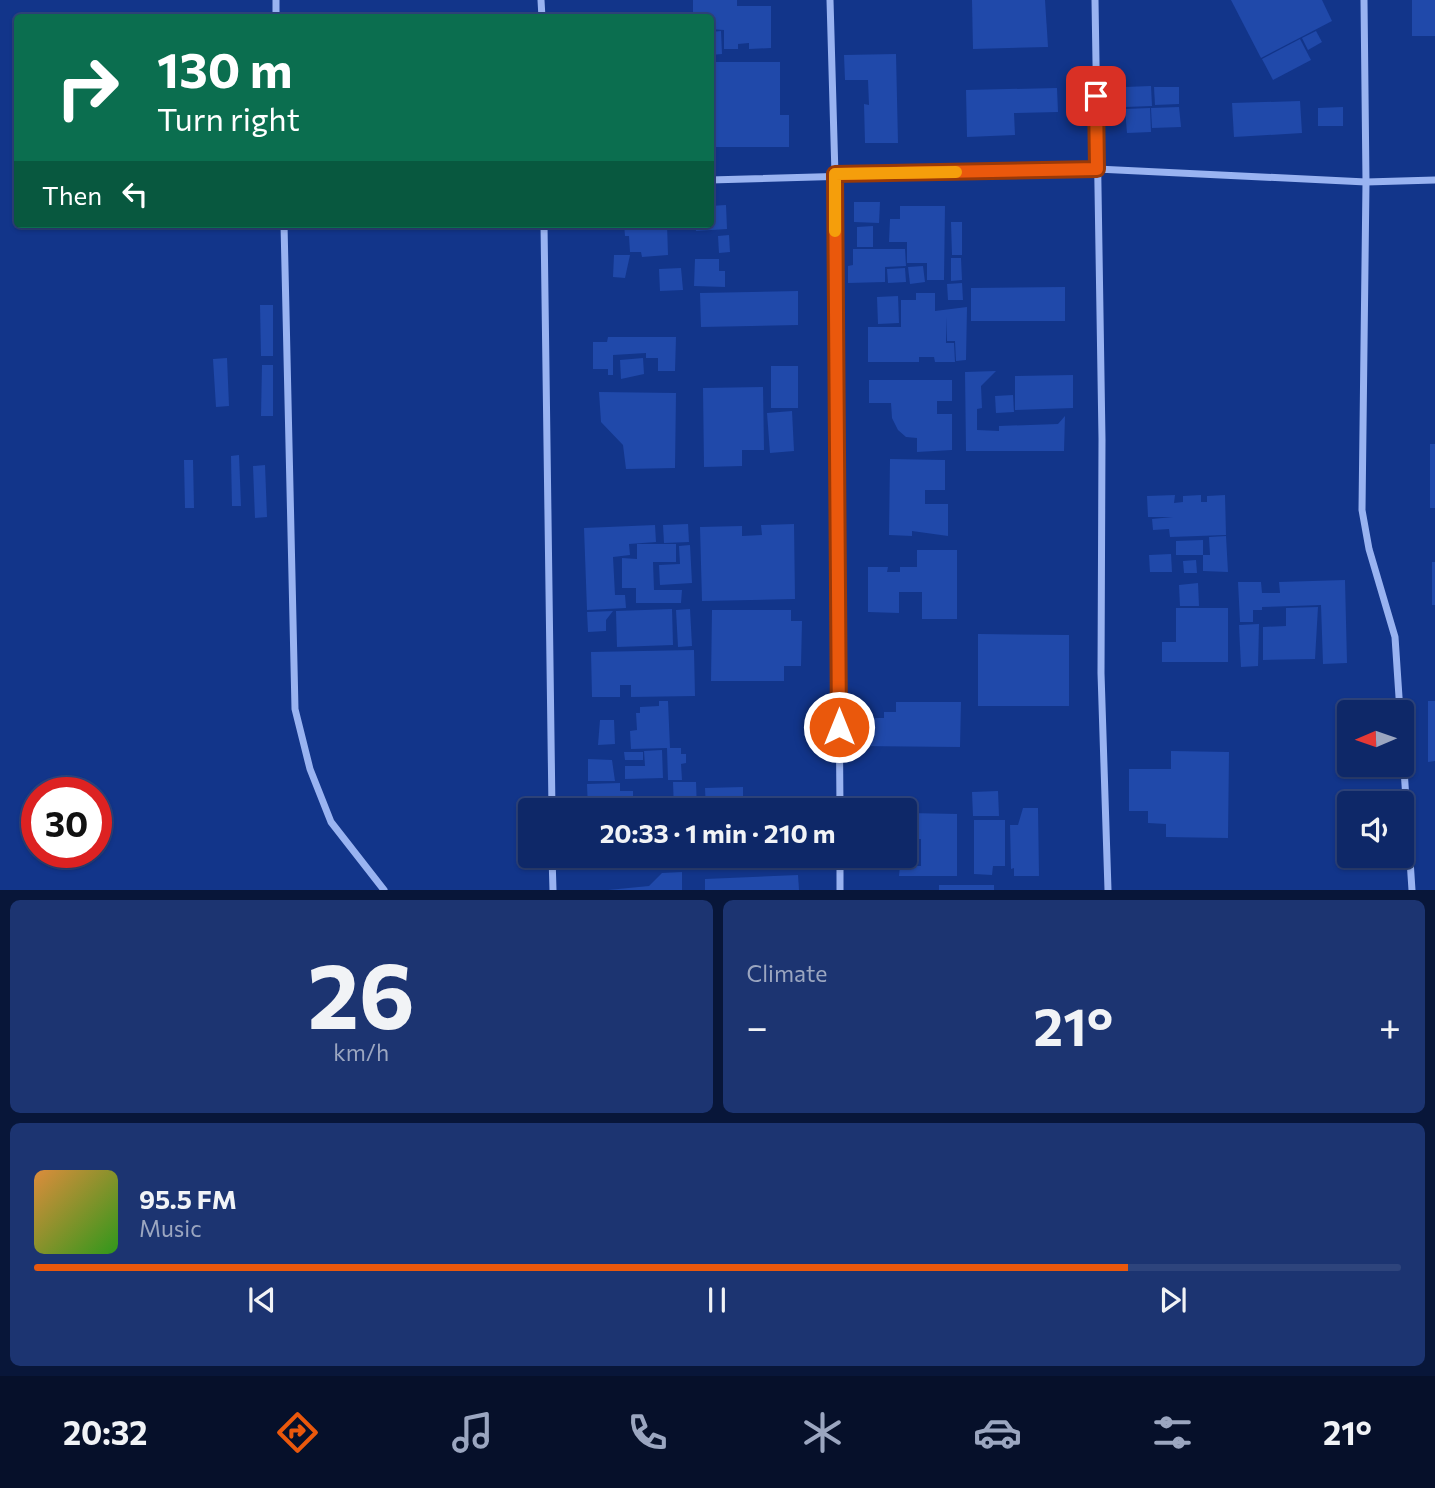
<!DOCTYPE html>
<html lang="en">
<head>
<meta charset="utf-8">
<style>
	:root { --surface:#0e2868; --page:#1c3471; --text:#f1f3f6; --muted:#9ba6c0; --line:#2e447c; --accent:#ea580c }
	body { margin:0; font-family:Commissioner,sans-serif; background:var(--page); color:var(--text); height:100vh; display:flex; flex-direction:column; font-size:26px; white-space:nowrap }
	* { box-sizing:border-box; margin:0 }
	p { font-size:23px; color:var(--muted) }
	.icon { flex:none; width:38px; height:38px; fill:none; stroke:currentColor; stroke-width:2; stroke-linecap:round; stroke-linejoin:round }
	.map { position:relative; height:890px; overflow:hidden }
	.drawer { display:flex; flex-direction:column; gap:10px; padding:10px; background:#081639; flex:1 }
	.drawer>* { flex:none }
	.guide { position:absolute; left:14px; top:14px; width:700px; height:214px; border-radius:7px; box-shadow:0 2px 5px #0004,0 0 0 2px var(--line); background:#0b6e4f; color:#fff; overflow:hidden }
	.needle { width:46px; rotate:268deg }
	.fabs { position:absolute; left:1337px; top:700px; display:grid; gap:14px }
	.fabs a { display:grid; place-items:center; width:77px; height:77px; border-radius:7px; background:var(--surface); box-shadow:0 2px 5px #0004,0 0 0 2px var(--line); font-size:35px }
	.speed { position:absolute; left:21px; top:777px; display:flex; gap:14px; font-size:35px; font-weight:700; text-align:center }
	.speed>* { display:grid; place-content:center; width:91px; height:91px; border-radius:50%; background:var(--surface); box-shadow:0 2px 5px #0004,0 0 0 2px var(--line); line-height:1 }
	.speed .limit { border:10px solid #d22; background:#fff; color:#111 }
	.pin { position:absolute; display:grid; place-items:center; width:60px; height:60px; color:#fff; margin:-30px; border-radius:14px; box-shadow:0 4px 10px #0006 }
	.me { position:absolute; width:77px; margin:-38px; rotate:0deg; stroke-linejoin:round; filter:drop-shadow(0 0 5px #0008) }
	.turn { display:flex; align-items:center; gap:24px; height:147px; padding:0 28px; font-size:32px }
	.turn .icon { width:91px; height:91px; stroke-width:2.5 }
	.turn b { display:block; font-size:49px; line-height:60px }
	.then { display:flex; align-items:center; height:66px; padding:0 28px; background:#0003; gap:14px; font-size:26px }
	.big { font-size:52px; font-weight:700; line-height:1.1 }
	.drawer .card { flex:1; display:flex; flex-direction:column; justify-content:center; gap:10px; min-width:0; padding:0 24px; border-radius:10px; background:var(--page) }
	.drawer .dial { align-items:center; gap:0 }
	.dial b { font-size:91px; line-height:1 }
	.song { display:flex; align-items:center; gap:21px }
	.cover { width:84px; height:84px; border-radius:10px; background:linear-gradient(135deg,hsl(30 70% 55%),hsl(110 70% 35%)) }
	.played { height:7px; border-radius:4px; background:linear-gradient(90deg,var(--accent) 80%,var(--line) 80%) }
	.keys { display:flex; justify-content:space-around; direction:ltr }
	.heat { display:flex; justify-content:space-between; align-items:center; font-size:38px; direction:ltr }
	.drawer .tiles { flex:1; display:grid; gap:10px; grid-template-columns:1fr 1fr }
	.card:last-child { grid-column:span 2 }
	.trip { position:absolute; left:518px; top:798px; width:399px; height:70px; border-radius:7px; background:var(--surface); box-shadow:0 2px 5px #0004,0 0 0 2px var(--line); font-weight:700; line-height:70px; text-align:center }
	.tabs { display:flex; height:112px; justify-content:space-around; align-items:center; background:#06102a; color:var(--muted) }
	.tabs .icon { width:49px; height:49px }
	.tabs .on { color:var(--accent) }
	.tabs b { font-size:32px; color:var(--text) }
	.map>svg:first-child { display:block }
	.building { fill:#2049aa }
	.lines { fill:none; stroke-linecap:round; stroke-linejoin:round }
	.minor { stroke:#99b3f1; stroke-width:7 }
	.route-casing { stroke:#983908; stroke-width:18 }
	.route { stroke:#ea580c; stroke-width:12 }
	.slow { stroke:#f59e0b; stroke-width:12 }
</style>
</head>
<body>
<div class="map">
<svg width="1435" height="890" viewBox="0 0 1435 890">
	<rect width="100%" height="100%" fill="#12358a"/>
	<g class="building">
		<polygon points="693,0 737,0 737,6 771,6 771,48 749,49 749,43 738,44 738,49 724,49 724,30 710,29 710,18 693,18"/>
		<polygon points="972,0 1045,0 1048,47 973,49"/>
		<polygon points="1231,0 1322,0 1332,21 1261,58"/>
		<rect x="1412" y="0" width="23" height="36"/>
		<polygon points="721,31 722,54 710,55 710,32"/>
		<polygon points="1316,31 1322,42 1308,50 1302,38"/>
		<polygon points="1300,39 1311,60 1273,80 1262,59"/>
		<polygon points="896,54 898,143 865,143 864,104 869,105 868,80 845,80 844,55"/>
		<polygon points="710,62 780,62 780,115 789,115 789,147 710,147 710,112 715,112 716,94 710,95"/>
		<polygon points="1151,86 1152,106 1125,107 1125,87"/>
		<polygon points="1154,87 1179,87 1179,104 1155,105"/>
		<polygon points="1057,88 1058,112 1014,113 1015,135 967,137 966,90"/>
		<polygon points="1300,101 1302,133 1234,137 1232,103"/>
		<polygon points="1179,107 1181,127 1152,128 1151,108"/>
		<polygon points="1343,107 1343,126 1318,126 1318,108"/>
		<polygon points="1150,108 1151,132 1127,133 1125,109"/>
		<polygon points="854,202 880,202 879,223 854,222"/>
		<polygon points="726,205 727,229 696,231 695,224 710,224 710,206"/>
		<polygon points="900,206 945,206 944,280 927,280 927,263 907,263 907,242 889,242 890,219 900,219"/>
		<polygon points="951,222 962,222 962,255 952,255"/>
		<polygon points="624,224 667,224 668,255 642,257 641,252 630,252 629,236 625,236"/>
		<polygon points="873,226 873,247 857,247 857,227"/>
		<polygon points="729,235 730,252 719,253 718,236"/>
		<polygon points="853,249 905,249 906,266 885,267 885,282 848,283 848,266 853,265"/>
		<polygon points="614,255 630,255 625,278 613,277"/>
		<polygon points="951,258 961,258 962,280 951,281"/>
		<polygon points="695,259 719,259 719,271 725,271 725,287 694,286"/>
		<polygon points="923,266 925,282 910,284 908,267"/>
		<polygon points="681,268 683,290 660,291 659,269"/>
		<polygon points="905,268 906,282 888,283 887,269"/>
		<polygon points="962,283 963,300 948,300 947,284"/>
		<polygon points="1065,287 1065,321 971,321 971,288"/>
		<polygon points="798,291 798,325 701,327 700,293"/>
		<polygon points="916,293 935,293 935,311 967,307 966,360 956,361 955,341 947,341 946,317 946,343 954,343 955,362 935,362 934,357 919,357 919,362 868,362 868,327 901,327 901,300 916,300"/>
		<polygon points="898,296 899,323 878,324 877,297"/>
		<polygon points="260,305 273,305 273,356 261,356"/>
		<polygon points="608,337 676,337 675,371 658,371 658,358 646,358 646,353 613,355 613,375 608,375 608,369 593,369 593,342 607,342"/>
		<polygon points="227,358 229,406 216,407 213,359"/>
		<polygon points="643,358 644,374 621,379 620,360"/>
		<polygon points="262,365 273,365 273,416 261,416"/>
		<rect x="771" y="366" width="27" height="42"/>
		<polygon points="996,371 981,386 982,408 977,409 977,430 999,431 999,426 1058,424 1065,416 1064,451 966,451 965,372"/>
		<polygon points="1073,375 1073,408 1015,410 1015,376"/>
		<polygon points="869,380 952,380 952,401 937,401 937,414 952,414 952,450 917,452 917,438 906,437 898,430 892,418 891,403 869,403"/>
		<polygon points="763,387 764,450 742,450 742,466 704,467 703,388"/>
		<polygon points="599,392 676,393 675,468 626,469 623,445 601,422"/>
		<polygon points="1013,395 1014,412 996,413 995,396"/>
		<polygon points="792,411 794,451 770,453 767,413"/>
		<rect x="1430" y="444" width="5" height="64"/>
		<polygon points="239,455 241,506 232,506 231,456"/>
		<polygon points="890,459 945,460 945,490 925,490 925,504 948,504 948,536 912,531 912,536 889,535"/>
		<polygon points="184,460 193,460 194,508 185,508"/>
		<polygon points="265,465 267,517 255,518 253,466"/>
		<polygon points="1175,495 1174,503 1183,502 1183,496 1201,495 1201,502 1207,502 1207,496 1225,495 1226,535 1170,537 1169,529 1153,530 1152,519 1173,517 1148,517 1147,496"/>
		<polygon points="688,524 689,542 664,543 663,525"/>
		<polygon points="794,524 795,599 702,601 700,527 742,526 742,536 762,535 761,525"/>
		<polygon points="655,525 656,542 629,544 630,555 613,557 615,595 625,595 626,608 587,610 584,528"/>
		<polygon points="1226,536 1228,572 1203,571 1203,555 1210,555 1209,537"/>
		<polygon points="1203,540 1203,555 1176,555 1176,541"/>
		<polygon points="637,544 676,544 676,562 653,562 654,590 682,590 681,603 636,603 636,588 622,588 622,558 637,559"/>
		<polygon points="690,545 692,583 660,585 659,565 680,564 679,546"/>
		<polygon points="917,550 957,550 957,619 922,619 922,592 899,592 899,613 868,612 868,567 888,567 887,572 900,572 900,567 917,567"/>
		<polygon points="1171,554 1172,572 1150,572 1149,555"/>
		<polygon points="1196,560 1197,573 1184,573 1183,561"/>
		<rect x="1432" y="562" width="3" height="43"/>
		<polygon points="1345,580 1347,663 1323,664 1321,605 1262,607 1262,610 1253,610 1253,622 1240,622 1238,582 1261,582 1262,593 1280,593 1279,582"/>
		<polygon points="1198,583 1199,606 1180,606 1179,585"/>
		<polygon points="1318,607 1315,659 1263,660 1263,627 1286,626 1286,608"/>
		<polygon points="1176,608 1228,608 1228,662 1162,662 1162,642 1176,642"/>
		<polygon points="672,609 673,645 617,647 616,611"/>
		<polygon points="690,609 692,646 678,647 676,610"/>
		<polygon points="712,610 791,610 791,621 802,621 801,666 784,666 784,681 711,681"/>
		<polygon points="613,611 606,620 606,631 588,632 587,612"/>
		<polygon points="1259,624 1258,666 1241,667 1239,625"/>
		<polygon points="978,634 1069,635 1069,706 978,706"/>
		<polygon points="694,650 695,696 631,697 631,685 620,685 620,697 592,697 591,652"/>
		<polygon points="659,701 668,701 670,748 681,748 681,754 686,754 686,763 681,764 682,780 668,780 667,748 631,749 630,731 637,730 636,713 640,713 640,707 659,706"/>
		<polygon points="1428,701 1435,701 1435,761 1428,762"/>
		<polygon points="896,702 961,702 960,747 859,746 859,724 874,724 874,718 884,718 884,712 896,712"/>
		<polygon points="600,720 614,720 615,744 598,745"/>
		<polygon points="662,750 663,778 625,779 625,766 645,766 644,751"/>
		<polygon points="1171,751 1229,752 1228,838 1166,837 1166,824 1148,823 1148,811 1129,811 1129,769 1171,769"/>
		<polygon points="624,752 643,752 643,760 625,760"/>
		<polygon points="588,759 612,760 615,781 588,781"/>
		<polygon points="673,782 696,782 697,810 674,810"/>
		<polygon points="620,783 620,791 633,791 633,806 621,806 621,810 588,810 587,784"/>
		<polygon points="743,787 743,810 706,810 705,788"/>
		<polygon points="998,791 999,816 973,816 972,792"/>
		<rect x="637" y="796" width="32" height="14"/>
		<polygon points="802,803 802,810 744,810 744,804"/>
		<polygon points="1023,808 1038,808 1039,876 1014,876 1014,868 1011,869 1010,825 1018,825"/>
		<polygon points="905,810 909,810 909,813 957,814 957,876 899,876 900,866 921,866 921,839 905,839"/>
		<polygon points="974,820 1005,820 1005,866 993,866 992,875 974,874"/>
		<polygon points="918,843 919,859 904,860 905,844"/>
		<polygon points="575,856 670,856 670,868 575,869"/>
		<polygon points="682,872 682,890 608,890 649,886 662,873"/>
		<polygon points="798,875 799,890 705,890 705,879"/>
		<rect x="939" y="885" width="55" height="5"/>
	</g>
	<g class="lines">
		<g class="minor">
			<polyline points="276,0 276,18"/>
			<polyline points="541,0 542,18"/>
			<polyline points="830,0 835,175 840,810"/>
			<polyline points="1095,0 1102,439 1101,673 1108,890"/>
			<polyline points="1364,0 1366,182 1362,510 1369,549 1395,637 1400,712"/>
			<polyline points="710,180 1097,169 1366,182 1435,180"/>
			<polyline points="284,224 295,709 310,769 331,822 384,890"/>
			<polyline points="544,224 552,810"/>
			<polyline points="1402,739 1412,890"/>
			<polyline points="552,856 553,890"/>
			<polyline points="840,856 840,890"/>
		</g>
	</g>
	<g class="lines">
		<defs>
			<polyline id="route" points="839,727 835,174 1097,169 1096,96"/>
		</defs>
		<use href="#route" class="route-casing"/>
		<use href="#route" class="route"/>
		<polyline class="slow" points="835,231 835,174 956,172"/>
	</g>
</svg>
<div class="fabs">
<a><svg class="needle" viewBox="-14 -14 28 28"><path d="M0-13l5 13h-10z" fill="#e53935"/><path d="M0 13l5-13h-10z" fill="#9ba6c0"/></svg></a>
<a><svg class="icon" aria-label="sound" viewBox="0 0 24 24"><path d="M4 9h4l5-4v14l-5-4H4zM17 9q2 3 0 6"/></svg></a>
</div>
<div class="speed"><div class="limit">30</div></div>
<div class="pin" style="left:1096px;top:96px;background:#d93025"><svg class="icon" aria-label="arrive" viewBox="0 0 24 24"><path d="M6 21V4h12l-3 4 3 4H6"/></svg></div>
<svg class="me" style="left:839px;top:727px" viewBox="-20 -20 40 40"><circle r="17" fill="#ea580c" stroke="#fff" stroke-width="3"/><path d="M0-11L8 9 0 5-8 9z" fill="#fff"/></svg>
<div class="trip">20:33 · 1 min · 210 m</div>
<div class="guide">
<div class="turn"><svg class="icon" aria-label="right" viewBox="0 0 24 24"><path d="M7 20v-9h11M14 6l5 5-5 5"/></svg><div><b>130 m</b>Turn right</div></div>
<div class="then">Then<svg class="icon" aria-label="left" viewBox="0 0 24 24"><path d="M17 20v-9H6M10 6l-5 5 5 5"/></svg></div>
</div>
</div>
<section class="drawer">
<div class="tiles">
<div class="card dial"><b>26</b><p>km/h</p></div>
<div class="card"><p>Climate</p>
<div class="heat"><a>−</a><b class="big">21°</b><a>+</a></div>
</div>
<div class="card">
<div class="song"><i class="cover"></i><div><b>95.5 FM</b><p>Music</p></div></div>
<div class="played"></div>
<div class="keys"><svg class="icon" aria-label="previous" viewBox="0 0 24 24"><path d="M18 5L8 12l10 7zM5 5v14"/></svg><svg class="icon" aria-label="pause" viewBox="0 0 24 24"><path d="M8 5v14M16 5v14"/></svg><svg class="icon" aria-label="next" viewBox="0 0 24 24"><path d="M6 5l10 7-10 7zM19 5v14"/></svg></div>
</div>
</div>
</section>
<nav class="tabs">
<b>20:32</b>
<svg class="icon on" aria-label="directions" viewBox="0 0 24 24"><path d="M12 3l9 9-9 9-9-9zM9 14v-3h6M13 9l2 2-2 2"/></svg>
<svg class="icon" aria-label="music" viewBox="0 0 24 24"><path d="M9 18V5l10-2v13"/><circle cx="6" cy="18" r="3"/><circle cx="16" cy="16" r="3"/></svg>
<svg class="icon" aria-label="phone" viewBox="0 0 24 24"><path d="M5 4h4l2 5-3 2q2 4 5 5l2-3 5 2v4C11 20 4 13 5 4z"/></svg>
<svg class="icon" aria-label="climate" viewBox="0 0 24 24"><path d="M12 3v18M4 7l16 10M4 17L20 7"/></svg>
<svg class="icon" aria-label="car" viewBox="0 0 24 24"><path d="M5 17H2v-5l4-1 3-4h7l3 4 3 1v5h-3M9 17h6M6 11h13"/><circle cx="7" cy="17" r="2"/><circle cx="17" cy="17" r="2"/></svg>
<svg class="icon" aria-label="filters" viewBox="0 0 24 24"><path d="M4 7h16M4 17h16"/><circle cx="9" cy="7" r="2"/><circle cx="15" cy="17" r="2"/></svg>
<b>21°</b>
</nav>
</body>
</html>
